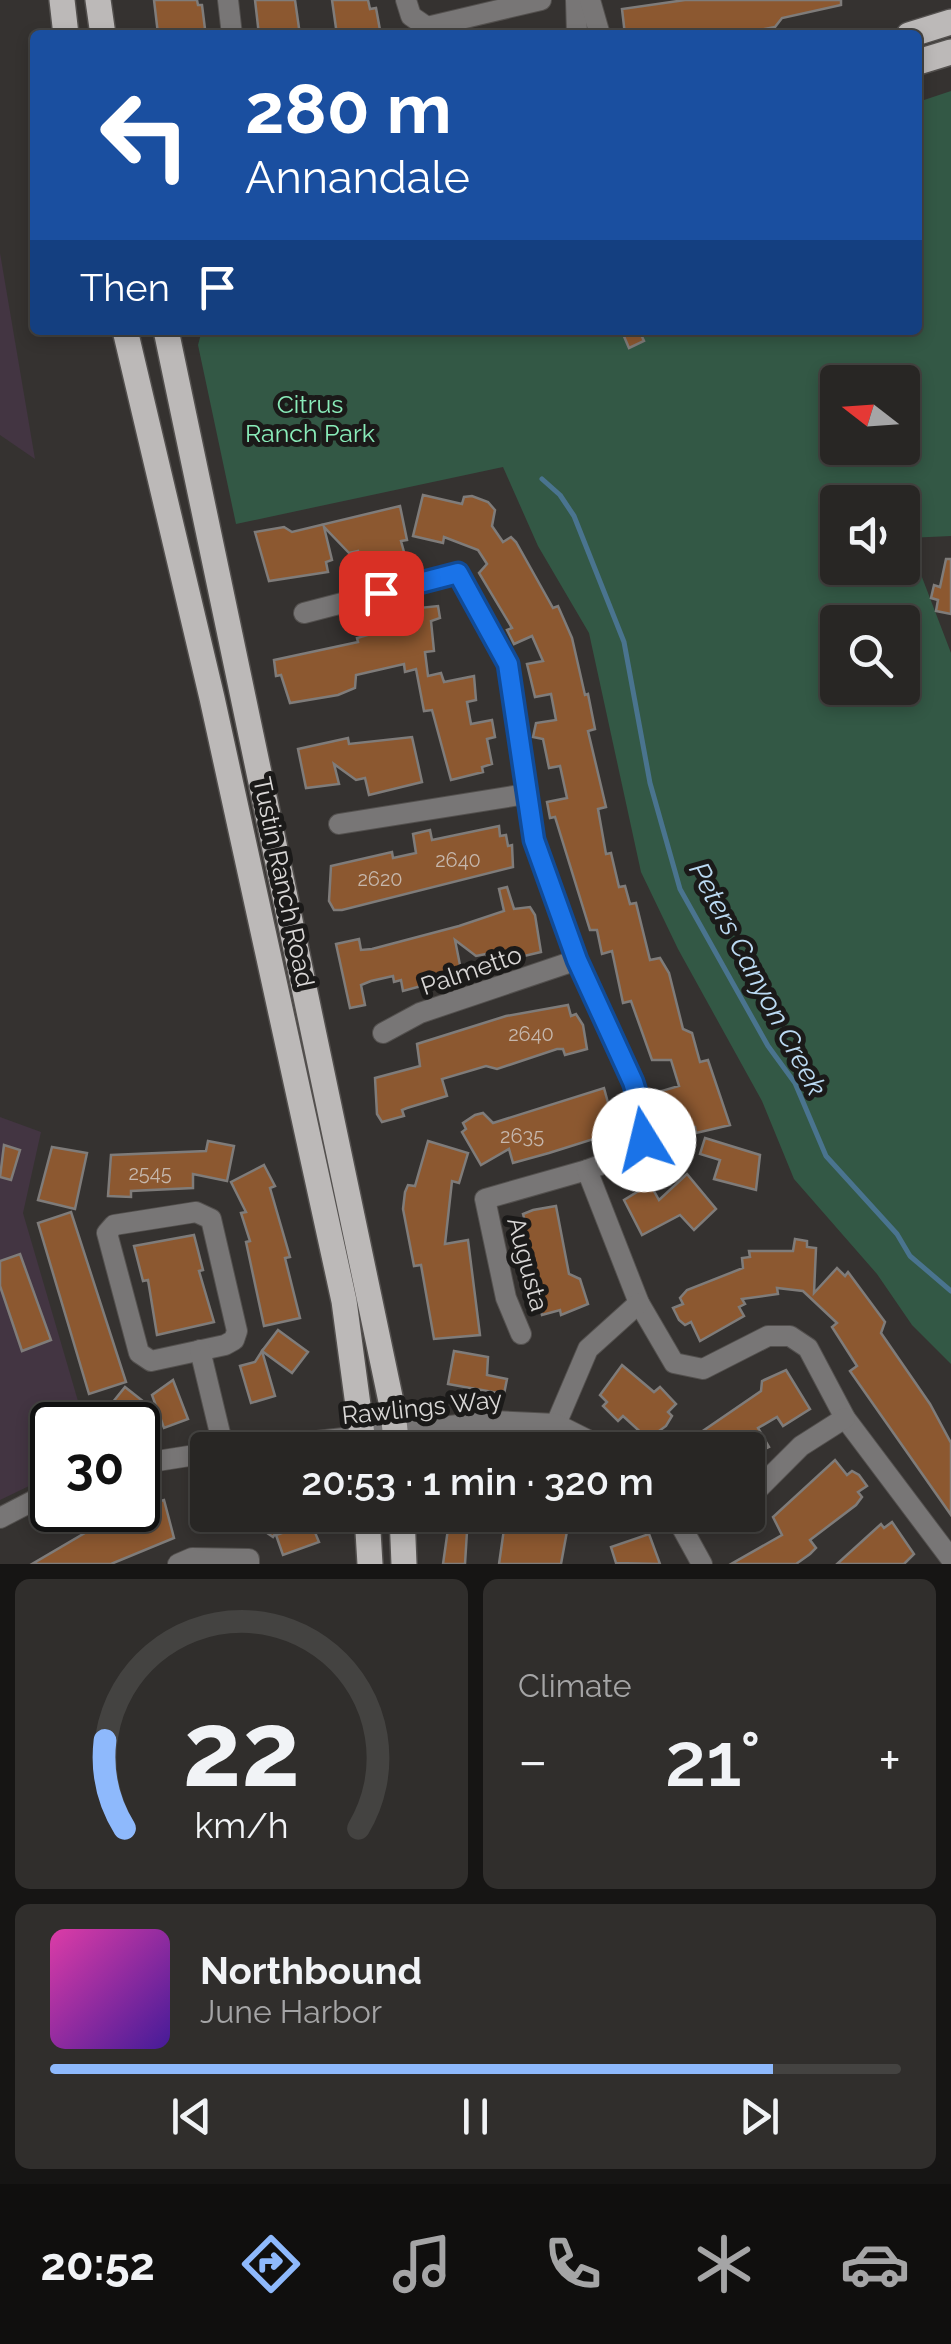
<!DOCTYPE html>
<html lang="en">
<head>
<meta charset="utf-8">
<style>
	:root { --surface:#282624; --page:#302e2c; --text:#f1f3f6; --muted:#a5a5a6; --line:#444341; --accent:#8eb9fc }
	body { margin:0; font-family:Raleway,sans-serif; background:var(--page); color:var(--text); height:100vh; display:flex; flex-direction:column; font-size:38px; white-space:nowrap }
	* { box-sizing:border-box; margin:0 }
	p { font-size:32px; color:var(--muted) }
	.icon { flex:none; width:55px; height:55px; fill:none; stroke:currentColor; stroke-width:2; stroke-linecap:round; stroke-linejoin:round }
	.map { position:relative; height:1564px; overflow:hidden }
	.details { display:flex; flex-direction:column; gap:15px; padding:15px; background:#161514; flex:1 }
	.details>* { flex:none }
	.banner { position:absolute; left:30px; top:30px; width:892px; height:305px; border-radius:10px; box-shadow:0 5px 15px #0003,0 0 0 2px var(--line); background:#1a4fa0; color:#fff; overflow:hidden }
	.needle { width:65px; rotate:287deg }
	.controls { position:absolute; left:820px; top:365px; display:grid; gap:20px }
	.controls a { display:grid; place-items:center; width:100px; height:100px; border-radius:10px; background:var(--surface); box-shadow:0 5px 15px #0003,0 0 0 2px var(--line); font-size:50px }
	.speed { position:absolute; left:30px; top:1402px; display:flex; gap:20px; font-size:50px; font-weight:700; text-align:center }
	.speed>* { display:grid; place-content:center; width:130px; height:130px; border-radius:50%; background:var(--surface); box-shadow:0 5px 15px #0003,0 0 0 2px var(--line); line-height:1 }
	.speed .limit { border:5px solid #111; border-radius:15px; background:#fff; color:#111 }
	.pin { position:absolute; display:grid; place-items:center; width:85px; height:85px; color:#fff; margin:-42px; border-radius:20px; box-shadow:0 5px 15px #0006 }
	.me { position:absolute; width:110px; margin:-55px; rotate:351deg; stroke-linejoin:round; filter:drop-shadow(0 0 8px #0008) }
	.turn { display:flex; align-items:center; gap:35px; height:210px; padding:0 50px; font-size:45px }
	.turn .icon { width:130px; height:130px; stroke-width:2.5 }
	.turn b { display:block; font-size:70px; line-height:85px }
	.then { display:flex; align-items:center; height:95px; padding:0 50px; background:#0003; gap:20px; font-size:38px }
	.big { font-size:75px; font-weight:600; line-height:1.1 }
	.details .card { flex:1; display:flex; flex-direction:column; justify-content:center; gap:15px; min-width:0; padding:0 35px; border-radius:15px; background:var(--page) }
	.details .dial { align-items:center; gap:0 }
	.dial svg { height:260px; overflow:visible; fill:none; stroke:var(--line); stroke-width:7; stroke-linecap:round; text-anchor:middle }
	.dial text { fill:var(--text); stroke:none }
	.song { display:flex; align-items:center; gap:30px }
	.cover { width:120px; height:120px; border-radius:15px; background:linear-gradient(135deg,hsl(320 70% 55%),hsl(260 70% 35%)) }
	.played { height:10px; border-radius:5px; background:linear-gradient(90deg,var(--accent) 85%,var(--line) 85%) }
	.keys { display:flex; justify-content:space-around; direction:ltr }
	.heat { display:flex; justify-content:space-between; align-items:center; font-size:55px; direction:ltr }
	.details .tiles { flex:1; display:grid; gap:15px; grid-template-columns:1fr 1fr }
	.card:last-child { grid-column:span 2 }
	.trip { position:absolute; left:190px; top:1432px; width:575px; height:100px; border-radius:10px; background:var(--surface); box-shadow:0 5px 15px #0003,0 0 0 2px var(--line); font-weight:600; line-height:100px; text-align:center }
	.dock { display:flex; height:160px; justify-content:space-around; align-items:center; background:#100f0e; color:var(--muted) }
	.dock .icon { width:70px; height:70px }
	.dock .active { color:var(--accent) }
	.dock b { font-size:45px; color:var(--text) }
	.map>svg:first-child { display:block }
	.education { fill:#433542 }
	.green { fill:#335845; fill-rule:evenodd }
	.lines { fill:none; stroke-linecap:round; stroke-linejoin:round }
	.stream { stroke:#4a748f; stroke-width:5 }
	.building { fill:#8c5830; stroke:#7f7c7a; stroke-width:2.5 }
	.minor-casing { stroke:#53504e; stroke-width:22 }
	.major-casing { stroke:#53504e; stroke-width:28 }
	.minor { stroke:#787676; stroke-width:20 }
	.major { stroke:#bcb9b8; stroke-width:25 }
	.route-casing { stroke:#114b97; stroke-width:25 }
	.route { stroke:#1a73e8; stroke-width:18 }
	.labels { text-anchor:middle; dominant-baseline:central; stroke-width:10; stroke-linejoin:round; paint-order:stroke }
	.number-label { font-size:20px; fill:#c6b7ac }
	.park-label { font-size:25px; fill:#8aedba; stroke:#1b1a19 }
	.street-label { font-size:25px; fill:#d9d7d6; stroke:#1b1a19 }
	.water-label { font-size:28px; font-style:italic; fill:#bbdaf3; stroke:#1b1a19 }
</style>
</head>
<body>
<div class="map">
<svg width="951" height="1564" viewBox="0 0 951 1564">
	<rect width="100%" height="100%" fill="#353230"/>
	<g class="education">
		<polygon points="0,253 35,459 0,435"/>
		<polygon points="0,1117 41,1132 23,1213 85,1425 52,1425 52,1475 0,1500"/>
	</g>
	<path class="green" d="M951,91V536L907,538L951,653V1364L912,1325L877,1274L794,1179L762,1101L678,949L641,872L589,633L538,546L503,467L236,524L198,345L202,330H918V102ZM838,382H902V448H838ZM838,502H902V568H838ZM838,622H902V688H838Z"/>
	<g class="lines">
		<polyline class="stream" points="542,479 560,495 574,516 624,642 650,783 680,889 768,1046 795,1083 826,1156 897,1234 910,1256 951,1291"/>
	</g>
	<g class="building">
		<polygon points="154,0 197,0 198,5 202,5 205,29 196,30 197,35 158,34"/>
		<polygon points="255,0 295,0 300,35 259,35"/>
		<polygon points="332,0 368,0 370,9 376,8 380,30 337,35"/>
		<polygon points="685,0 841,0 841,5 782,18 775,27 760,30 625,35 622,9"/>
		<polygon points="631,330 639,330 644,341 629,348 623,334"/>
		<polygon points="423,495 462,504 464,497 472,496 488,502 495,510 492,526 503,542 511,537 516,542 553,608 558,606 572,638 585,695 588,694 595,729 588,731 606,807 598,809 606,854 611,853 619,887 625,886 630,904 636,903 650,960 660,958 669,973 683,1029 692,1033 700,1062 708,1060 730,1125 696,1133 695,1127 684,1130 678,1104 662,1109 658,1092 679,1086 671,1060 652,1060 631,1001 623,1003 612,951 602,954 597,930 590,930 555,817 550,818 547,802 567,798 560,766 549,768 543,739 533,737 536,723 556,720 551,694 535,697 527,664 543,661 532,636 514,644 507,630 512,628 479,573 487,564 478,550 444,537 443,543 413,536"/>
		<polygon points="400,506 407,540 401,541 404,552 376,558 378,567 362,570 358,551 349,553 324,527 332,560 326,562 328,572 269,581 255,532 284,527 292,532"/>
		<polygon points="946,559 951,559 951,614 936,611 938,600 931,598 934,585 940,587"/>
		<polygon points="438,606 440,618 431,621 434,651 425,652 428,676 441,673 444,682 474,676 476,700 467,702 471,724 492,720 495,737 487,739 492,764 482,767 483,772 451,780 432,710 424,711 416,669 405,672 404,664 356,675 355,688 338,695 290,703 281,675 276,676 274,660 358,642 357,638 374,633 370,613"/>
		<polygon points="412,737 422,782 369,795 365,778 356,780 334,764 339,784 306,788 298,749 348,738 349,744"/>
		<polygon points="499,826 500,836 506,835 508,846 512,845 513,867 342,910 334,910 329,901 331,866 392,852 393,858 416,853 413,834 430,830 432,840"/>
		<polygon points="507,887 514,909 530,907 535,915 541,952 503,961 505,969 491,972 486,954 476,956 455,940 462,975 403,991 401,980 394,982 393,976 371,981 361,985 365,1005 350,1008 336,944 359,939 361,950 372,949 459,926 504,911 499,889"/>
		<polygon points="568,1005 571,1016 576,1014 583,1025 587,1049 565,1055 563,1049 557,1049 497,1069 486,1066 442,1079 447,1096 407,1108 402,1110 404,1116 382,1122 377,1114 375,1078 420,1066 417,1044 506,1016"/>
		<polygon points="604,1088 616,1132 549,1153 513,1163 509,1149 481,1165 462,1132 466,1129 463,1123 475,1115 483,1113 493,1123"/>
		<polygon points="705,1138 760,1155 756,1190 714,1179 720,1160 700,1154"/>
		<polygon points="208,1141 234,1146 227,1181 193,1174 193,1188 131,1191 131,1197 108,1196 111,1155 206,1151"/>
		<polygon points="428,1141 468,1153 459,1183 452,1181 445,1244 468,1240 480,1335 434,1339 421,1265 414,1266 403,1209 405,1192 408,1185 415,1186"/>
		<polygon points="4,1145 20,1150 11,1180 0,1177"/>
		<polygon points="52,1147 87,1153 75,1209 38,1200"/>
		<polygon points="264,1165 275,1186 270,1188 290,1257 285,1258 300,1318 264,1326 246,1242 250,1241 241,1213 246,1212 231,1182"/>
		<polygon points="687,1174 716,1209 694,1230 680,1215 642,1235 624,1200 650,1184 659,1200"/>
		<polygon points="556,1206 569,1274 580,1279 588,1304 561,1315 560,1310 542,1315 532,1280 526,1281 515,1224 525,1221 523,1214 533,1210"/>
		<polygon points="71,1212 126,1382 89,1394 38,1223"/>
		<polygon points="194,1235 203,1270 199,1271 214,1322 157,1335 148,1280 143,1281 134,1246"/>
		<polygon points="795,1239 807,1241 807,1247 816,1248 814,1293 837,1268 845,1276 848,1272 885,1322 881,1333 930,1404 951,1443 951,1515 850,1371 857,1366 832,1327 837,1323 803,1291 777,1288 778,1294 742,1299 745,1304 739,1307 744,1316 700,1341 691,1322 685,1325 679,1320 673,1308 683,1304 680,1298 687,1290 743,1268 742,1258 750,1257 749,1251 793,1251"/>
		<polygon points="20,1254 51,1340 22,1351 0,1286 0,1261"/>
		<polygon points="278,1330 308,1352 292,1373 262,1351"/>
		<polygon points="262,1351 275,1396 251,1403 240,1366 255,1362"/>
		<polygon points="454,1351 488,1357 487,1375 507,1379 504,1394 448,1384"/>
		<polygon points="622,1365 654,1392 660,1387 676,1404 668,1412 672,1416 666,1426 648,1439 623,1416 618,1421 603,1406 607,1402 600,1395"/>
		<polygon points="786,1370 810,1409 783,1426 777,1417 758,1428 769,1447 748,1457 748,1450 675,1450 761,1391 762,1381"/>
		<polygon points="173,1380 188,1419 164,1428 152,1395"/>
		<polygon points="125,1387 144,1402 126,1425 106,1425 111,1419 104,1413"/>
		<polygon points="835,1460 847,1475 852,1471 859,1475 867,1486 858,1492 862,1497 856,1505 810,1540 816,1548 810,1554 796,1564 731,1564 782,1535 773,1517"/>
		<polygon points="164,1500 174,1538 111,1564 32,1564 124,1510 143,1510 141,1506"/>
		<polygon points="203,1515 224,1515 223,1532 202,1531"/>
		<polygon points="241,1515 288,1515 273,1537"/>
		<polygon points="450,1515 468,1515 465,1564 443,1564"/>
		<polygon points="506,1515 570,1515 561,1564 499,1564"/>
		<polygon points="892,1522 914,1554 904,1564 837,1564 881,1524 884,1528"/>
		<polygon points="311,1523 319,1542 283,1555 276,1535"/>
		<polygon points="649,1534 660,1564 616,1563 611,1547"/>
	</g>
	<g class="lines">
		<defs>
			<g id="minor">
				<polyline points="228,0 232,35"/>
				<polyline points="406,0 411,16 427,27 541,0"/>
				<polyline points="576,0 577,35"/>
				<polyline points="590,0 600,35"/>
				<polyline points="304,613 458,573 508,664 534,840 577,960 633,1082 643,1117 644,1140 624,1156 587,1170 485,1199 506,1298 521,1334"/>
				<polyline points="339,824 526,794"/>
				<polyline points="383,1033 420,1013 577,960"/>
				<polyline points="587,1170 639,1303 674,1363 703,1369 768,1336 790,1336 808,1348 845,1418 951,1559"/>
				<polygon points="196,1212 211,1219 237,1331 234,1340 225,1345 151,1361 139,1353 107,1233 114,1225"/>
				<polyline points="200,1350 224,1450"/>
				<polyline points="556,1424 588,1349 639,1303"/>
				<polyline points="236,1450 494,1421 556,1424 608,1450"/>
				<polyline points="138,1464 208,1453"/>
				<polyline points="748,1499 801,1446 845,1418"/>
				<polyline points="675,1515 702,1564"/>
				<polyline points="0,1518 52,1491"/>
				<polyline points="178,1564 192,1558 249,1559 249,1564"/>
			</g>
			<g id="major">
				<polyline points="62,0 66,35"/>
				<polyline points="98,0 103,35"/>
				<polyline points="909,35 951,22"/>
				<polyline points="918,62 951,52"/>
				<polyline points="125,330 212,698 344,1301 364,1450"/>
				<polyline points="166,330 393,1411 397,1450"/>
				<polyline points="367,1515 370,1564"/>
				<polyline points="402,1515 404,1564"/>
			</g>
		</defs>
		<use href="#minor" class="minor-casing"/>
		<use href="#major" class="major-casing"/>
		<use href="#minor" class="minor"/>
		<use href="#major" class="major"/>
	</g>
	<g class="lines">
		<defs>
			<polyline id="route" points="381,593 458,573 508,664 534,840 577,960 633,1082 644,1117 644,1140"/>
		</defs>
		<use href="#route" class="route-casing"/>
		<use href="#route" class="route"/>
	</g>
	<g class="labels">
		<g class="number-label">
			<text x="458" y="860">2640</text>
			<text x="380" y="879">2620</text>
			<text x="531" y="1034">2640</text>
			<text x="522" y="1136">2635</text>
			<text x="150" y="1173">2545</text>
		</g>
		<g class="park-label">
			<text x="310" y="404">Citrus<tspan x="310" dy="29">Ranch Park</tspan></text>
		</g>
		<g class="street-label">
			<text transform="translate(284 882) rotate(78)">Tustin Ranch Road</text>
			<text transform="translate(471 970) rotate(-19)">Palmetto</text>
			<text transform="translate(528 1264) rotate(75)">Augusta</text>
			<text transform="translate(422 1407) rotate(-6)">Rawlings Way</text>
		</g>
		<g class="water-label">
			<text transform="translate(758 979) rotate(62)">Peters Canyon Creek</text>
		</g>
	</g>
</svg>
<div class="controls">
<a><svg class="needle" viewBox="-14 -14 28 28"><path d="M0-13l5 13h-10z" fill="#e53935"/><path d="M0 13l5-13h-10z" fill="#a5a5a6"/></svg></a>
<a><svg class="icon" aria-label="sound" viewBox="0 0 24 24"><path d="M4 9h4l5-4v14l-5-4H4zM17 9q2 3 0 6"/></svg></a>
<a><svg class="icon" aria-label="search" viewBox="0 0 24 24"><circle cx="10" cy="10" r="6"/><path d="M15 15l6 6"/></svg></a>
</div>
<div class="speed"><div class="limit">30</div></div>
<div class="pin" style="left:381px;top:593px;background:#d93025"><svg class="icon" aria-label="arrive" viewBox="0 0 24 24"><path d="M6 21V4h12l-3 4 3 4H6"/></svg></div>
<svg class="me" style="left:644px;top:1140px" viewBox="-20 -20 40 40"><circle r="19" fill="#fff"/><path d="M0-13L10 11 0 6-10 11z" fill="#1a73e8"/></svg>
<div class="trip">20:53 · 1 min · 320 m</div>
<div class="banner">
<div class="turn"><svg class="icon" aria-label="left" viewBox="0 0 24 24"><path d="M17 20v-9H6M10 6l-5 5 5 5"/></svg><div><b>280 m</b>Annandale</div></div>
<div class="then">Then<svg class="icon" aria-label="arrive" viewBox="0 0 24 24"><path d="M6 21V4h12l-3 4 3 4H6"/></svg></div>
</div>
</div>
<section class="details">
<div class="tiles">
<div class="card dial"><svg viewBox="0 0 100 80">
<path d="M14 69A42 42 0 1 1 86 69"/>
<path d="M14 69A42 42 0 0 1 8 42" stroke="#8eb9fc"/>
<text x="50" y="56" font-size="32" font-weight="700">22</text>
<text x="50" y="72" font-size="11">km/h</text>
</svg></div>
<div class="card"><p>Climate</p>
<div class="heat"><a>−</a><b class="big">21°</b><a>+</a></div>
</div>
<div class="card">
<div class="song"><i class="cover"></i><div><b>Northbound</b><p>June Harbor</p></div></div>
<div class="played"></div>
<div class="keys"><svg class="icon" aria-label="previous" viewBox="0 0 24 24"><path d="M18 5L8 12l10 7zM5 5v14"/></svg><svg class="icon" aria-label="pause" viewBox="0 0 24 24"><path d="M8 5v14M16 5v14"/></svg><svg class="icon" aria-label="next" viewBox="0 0 24 24"><path d="M6 5l10 7-10 7zM19 5v14"/></svg></div>
</div>
</div>
</section>
<nav class="dock">
<b>20:52</b>
<svg class="icon active" aria-label="directions" viewBox="0 0 24 24"><path d="M12 3l9 9-9 9-9-9zM9 14v-3h6M13 9l2 2-2 2"/></svg>
<svg class="icon" aria-label="music" viewBox="0 0 24 24"><path d="M9 18V5l10-2v13"/><circle cx="6" cy="18" r="3"/><circle cx="16" cy="16" r="3"/></svg>
<svg class="icon" aria-label="phone" viewBox="0 0 24 24"><path d="M5 4h4l2 5-3 2q2 4 5 5l2-3 5 2v4C11 20 4 13 5 4z"/></svg>
<svg class="icon" aria-label="climate" viewBox="0 0 24 24"><path d="M12 3v18M4 7l16 10M4 17L20 7"/></svg>
<svg class="icon" aria-label="car" viewBox="0 0 24 24"><path d="M5 17H2v-5l4-1 3-4h7l3 4 3 1v5h-3M9 17h6M6 11h13"/><circle cx="7" cy="17" r="2"/><circle cx="17" cy="17" r="2"/></svg>
</nav>
</body>
</html>
